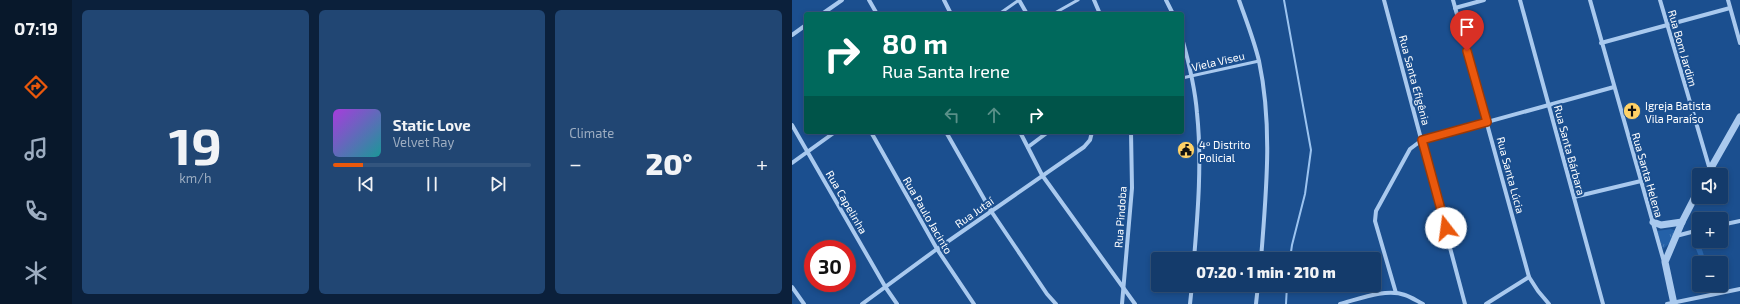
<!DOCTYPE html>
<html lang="en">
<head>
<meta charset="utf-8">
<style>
	:root { --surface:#143b6b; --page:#214673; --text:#f1f3f6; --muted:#9dadc1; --line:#33557e; --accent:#ea580c }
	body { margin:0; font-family:"Exo 2",sans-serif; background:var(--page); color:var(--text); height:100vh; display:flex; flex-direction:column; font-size:15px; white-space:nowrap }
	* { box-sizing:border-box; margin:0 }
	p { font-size:13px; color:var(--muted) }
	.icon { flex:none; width:22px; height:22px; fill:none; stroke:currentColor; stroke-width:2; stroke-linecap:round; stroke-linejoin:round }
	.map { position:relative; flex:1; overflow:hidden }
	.details { display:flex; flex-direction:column; gap:10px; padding:10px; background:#0b203b; width:720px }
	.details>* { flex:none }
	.hud { position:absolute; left:12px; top:12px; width:380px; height:122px; border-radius:4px; box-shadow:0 2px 6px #0003,0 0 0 1px var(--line); background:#00695c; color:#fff; overflow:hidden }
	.tools { position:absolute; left:900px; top:168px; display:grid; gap:8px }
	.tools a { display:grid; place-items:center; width:36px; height:36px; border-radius:4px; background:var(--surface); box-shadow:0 2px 6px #0003,0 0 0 1px var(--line); font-size:20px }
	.speed { position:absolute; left:12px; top:240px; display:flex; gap:8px; font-size:20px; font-weight:700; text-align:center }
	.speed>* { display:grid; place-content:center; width:52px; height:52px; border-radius:50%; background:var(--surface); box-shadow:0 2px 6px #0003,0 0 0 1px var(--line); line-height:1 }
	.speed .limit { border:6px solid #d22; background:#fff; color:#111 }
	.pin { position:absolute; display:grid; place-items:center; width:34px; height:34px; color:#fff; margin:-41px -17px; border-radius:50% 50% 50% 0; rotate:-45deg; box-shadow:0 0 4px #0007 }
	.pin .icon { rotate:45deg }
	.me { position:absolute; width:44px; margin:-22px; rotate:345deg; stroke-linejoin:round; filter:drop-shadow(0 0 3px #0008) }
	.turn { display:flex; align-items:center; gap:14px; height:84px; padding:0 12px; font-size:18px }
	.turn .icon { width:52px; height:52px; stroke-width:2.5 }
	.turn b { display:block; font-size:28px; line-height:34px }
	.lanes { display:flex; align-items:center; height:38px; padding:0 12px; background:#0003; justify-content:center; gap:20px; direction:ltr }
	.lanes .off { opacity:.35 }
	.big { font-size:30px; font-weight:800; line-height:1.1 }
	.details .tile { flex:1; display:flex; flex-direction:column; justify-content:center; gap:6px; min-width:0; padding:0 14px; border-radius:6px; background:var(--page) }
	.details .dial { align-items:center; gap:0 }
	.dial b { font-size:52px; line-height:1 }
	.song { display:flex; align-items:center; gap:12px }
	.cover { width:48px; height:48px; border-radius:6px; background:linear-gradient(135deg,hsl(280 70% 55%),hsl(180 70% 35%)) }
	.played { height:4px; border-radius:2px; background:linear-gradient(90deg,var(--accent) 15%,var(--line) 15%) }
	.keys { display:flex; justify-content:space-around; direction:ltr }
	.heat { display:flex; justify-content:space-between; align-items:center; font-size:22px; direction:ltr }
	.details .tiles { flex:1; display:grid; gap:10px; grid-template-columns:repeat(3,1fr) }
	.trip { position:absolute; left:359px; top:252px; width:230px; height:40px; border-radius:4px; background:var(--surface); box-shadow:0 2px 6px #0003,0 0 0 1px var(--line); font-weight:800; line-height:40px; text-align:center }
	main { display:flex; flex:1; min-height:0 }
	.menu { display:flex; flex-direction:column; width:72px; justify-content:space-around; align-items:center; background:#08182b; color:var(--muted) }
	.menu .icon { width:28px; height:28px }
	.menu .on { color:var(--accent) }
	.menu b { font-size:18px; color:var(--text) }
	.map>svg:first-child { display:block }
	.grass { fill:url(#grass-tufts) }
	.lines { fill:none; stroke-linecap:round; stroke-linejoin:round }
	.stream { stroke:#9cc4f0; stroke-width:2 }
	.building { fill:#2a66ad }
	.service { stroke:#a9c9ee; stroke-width:3 }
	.minor { stroke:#a9c9ee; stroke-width:4 }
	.tertiary { stroke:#a9c9ee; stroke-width:7 }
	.route-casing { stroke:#983908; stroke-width:10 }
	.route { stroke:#ea580c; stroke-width:7 }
	.labels { text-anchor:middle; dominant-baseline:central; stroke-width:4; stroke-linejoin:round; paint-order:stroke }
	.street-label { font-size:11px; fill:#fff; stroke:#1b4f8f }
	.poi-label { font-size:11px; fill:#fff; stroke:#1b4f8f; text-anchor:start }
</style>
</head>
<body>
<main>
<nav class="menu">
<b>07:19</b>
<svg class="icon on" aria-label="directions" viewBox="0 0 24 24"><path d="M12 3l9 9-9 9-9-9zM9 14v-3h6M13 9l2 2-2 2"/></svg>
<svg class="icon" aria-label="music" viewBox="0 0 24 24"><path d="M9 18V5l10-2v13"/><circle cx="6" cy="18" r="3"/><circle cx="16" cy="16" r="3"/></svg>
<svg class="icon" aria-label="phone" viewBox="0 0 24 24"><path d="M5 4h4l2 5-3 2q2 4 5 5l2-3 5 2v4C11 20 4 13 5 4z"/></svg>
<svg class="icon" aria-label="climate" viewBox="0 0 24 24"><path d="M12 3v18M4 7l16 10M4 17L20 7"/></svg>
</nav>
<section class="details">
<div class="tiles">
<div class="tile dial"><b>19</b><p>km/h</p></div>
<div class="tile">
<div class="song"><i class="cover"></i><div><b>Static Love</b><p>Velvet Ray</p></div></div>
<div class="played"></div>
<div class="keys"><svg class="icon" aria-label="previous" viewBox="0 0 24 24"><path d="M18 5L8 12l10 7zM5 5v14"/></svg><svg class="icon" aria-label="pause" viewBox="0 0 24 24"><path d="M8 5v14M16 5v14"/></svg><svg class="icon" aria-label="next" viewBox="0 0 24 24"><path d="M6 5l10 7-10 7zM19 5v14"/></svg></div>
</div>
<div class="tile"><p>Climate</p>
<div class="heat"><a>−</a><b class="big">20°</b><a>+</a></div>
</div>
</div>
</section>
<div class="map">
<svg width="948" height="304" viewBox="0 0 948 304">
	<defs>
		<pattern id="grass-tufts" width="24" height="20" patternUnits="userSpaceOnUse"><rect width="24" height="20" fill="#2461a8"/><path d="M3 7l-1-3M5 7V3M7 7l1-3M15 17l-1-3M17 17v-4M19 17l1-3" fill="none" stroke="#4579b5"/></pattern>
	</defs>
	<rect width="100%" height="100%" fill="#1b4f8f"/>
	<polygon class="grass" points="879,229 884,231 879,242 871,249 865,231"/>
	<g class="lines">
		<g class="stream">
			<polyline points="492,0 519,150 513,194 500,245 498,259"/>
			<polyline points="494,304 495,285"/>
		</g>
	</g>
	<g class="building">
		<polygon points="841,106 844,115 839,116 837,108"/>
		<polygon points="907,240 913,259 909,261 901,242"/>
	</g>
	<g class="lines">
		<g class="service">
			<polyline points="207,14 227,0"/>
			<polyline points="261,14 286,0"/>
			<polyline points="390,78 467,61"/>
		</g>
		<g class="minor">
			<polyline points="77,0 85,14"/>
			<polyline points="152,0 159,14"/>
			<polyline points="227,0 235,14"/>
			<polyline points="302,0 308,14"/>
			<polyline points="374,0 381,14"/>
			<path d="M447,0C454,20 462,40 467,61C481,127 474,193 469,259"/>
			<polyline points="592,0 673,304"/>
			<polyline points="661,0 737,277 746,291 757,304"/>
			<polyline points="728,0 811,304"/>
			<polyline points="798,0 872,262"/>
			<polyline points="868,0 918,170"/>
			<polyline points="936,0 948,43"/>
			<polyline points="663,8 692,0"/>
			<polyline points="30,14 50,0"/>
			<polyline points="0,35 14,25"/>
			<path d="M390,38C397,63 403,87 405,113C410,161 406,211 402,259"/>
			<polyline points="809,43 938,8"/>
			<polyline points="0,125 94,288 105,304"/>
			<polyline points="79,132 145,249 182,304"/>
			<polyline points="154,132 199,211 255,294 264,304"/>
			<polyline points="228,132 250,175 343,304"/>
			<polyline points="236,147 256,132"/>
			<polyline points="0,163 43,132"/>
			<polyline points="782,197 849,181"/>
			<polyline points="929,225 948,221"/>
			<polyline points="884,236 907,230"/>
			<polyline points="0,287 12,304"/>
			<polyline points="604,293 583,221 584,211 618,149 630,140 822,87"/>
			<polyline points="70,304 145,249 292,147 298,140 300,132"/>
			<polyline points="330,304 340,188 339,132"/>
			<polyline points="398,304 400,285"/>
			<polyline points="464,304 466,285"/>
			<path d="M548,304C567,299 594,288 613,295C619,297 625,301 631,304"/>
			<polyline points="694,304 737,277"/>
			<polyline points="875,304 948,289"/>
		</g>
		<g class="tertiary">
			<polyline points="915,175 948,117"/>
			<polyline points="861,222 869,225 890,222"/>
			<polyline points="882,304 873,262 890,222 907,189"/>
		</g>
	</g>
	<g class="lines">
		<defs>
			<polyline id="route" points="654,228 630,140 695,122 675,51"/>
		</defs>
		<use href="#route" class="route-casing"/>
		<use href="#route" class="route"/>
	</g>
	<defs>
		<symbol id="church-disc" viewBox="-11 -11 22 22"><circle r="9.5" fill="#ffd166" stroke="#1b4f8f"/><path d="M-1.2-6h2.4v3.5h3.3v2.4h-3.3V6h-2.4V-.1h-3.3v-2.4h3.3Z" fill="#111"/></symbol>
		<symbol id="civic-disc" viewBox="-11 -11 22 22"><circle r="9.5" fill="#ffd166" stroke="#1b4f8f"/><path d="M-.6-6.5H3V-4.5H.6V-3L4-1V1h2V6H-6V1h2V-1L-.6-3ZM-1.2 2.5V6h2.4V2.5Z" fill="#111"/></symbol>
	</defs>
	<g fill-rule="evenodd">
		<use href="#church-disc" x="830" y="101" width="20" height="20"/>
		<use href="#civic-disc" x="384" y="140" width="20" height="20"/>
	</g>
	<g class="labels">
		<g class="street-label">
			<text transform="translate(891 48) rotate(74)">Rua Bom Jardim</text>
			<text transform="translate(426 61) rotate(-13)">Viela Viseu</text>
			<text transform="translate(623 80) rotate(75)">Rua Santa Efigênia</text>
			<text transform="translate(778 150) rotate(75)">Rua Santa Bárbara</text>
			<text transform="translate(719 175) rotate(75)">Rua Santa Lúcia</text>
			<text transform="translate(856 175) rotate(74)">Rua Santa Helena</text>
			<text transform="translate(55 202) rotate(60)">Rua Capelinha</text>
			<text transform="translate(182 212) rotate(-35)">Rua Jutaí</text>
			<text transform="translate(136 215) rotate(60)">Rua Paulo Jacinto</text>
			<text transform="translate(328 217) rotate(-86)">Rua Pindoba</text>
		</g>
		<g class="poi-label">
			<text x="853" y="105">Igreja Batista<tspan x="853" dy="13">Vila Paraíso</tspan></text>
			<text x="407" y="144">4º Distrito<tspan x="407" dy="13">Policial</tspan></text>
		</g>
	</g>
</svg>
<div class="tools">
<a><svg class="icon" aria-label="sound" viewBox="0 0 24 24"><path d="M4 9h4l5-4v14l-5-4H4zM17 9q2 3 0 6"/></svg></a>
<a>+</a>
<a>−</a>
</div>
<div class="speed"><div class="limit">30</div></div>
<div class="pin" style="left:675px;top:51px;background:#d93025"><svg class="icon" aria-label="arrive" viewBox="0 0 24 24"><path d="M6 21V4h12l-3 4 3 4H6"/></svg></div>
<svg class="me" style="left:654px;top:228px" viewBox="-20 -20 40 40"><circle r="19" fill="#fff"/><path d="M0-13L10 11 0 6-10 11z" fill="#ea580c"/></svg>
<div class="trip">07:20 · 1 min · 210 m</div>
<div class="hud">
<div class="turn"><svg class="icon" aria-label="right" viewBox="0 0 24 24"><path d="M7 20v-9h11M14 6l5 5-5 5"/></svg><div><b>80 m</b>Rua Santa Irene</div></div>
<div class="lanes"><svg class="icon off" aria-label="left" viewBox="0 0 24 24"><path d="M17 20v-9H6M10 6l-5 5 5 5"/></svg><svg class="icon off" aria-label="ahead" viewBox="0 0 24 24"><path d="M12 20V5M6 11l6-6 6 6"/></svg><svg class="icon" aria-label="right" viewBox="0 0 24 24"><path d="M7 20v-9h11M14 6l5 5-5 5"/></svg></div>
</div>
</div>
</main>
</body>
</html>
